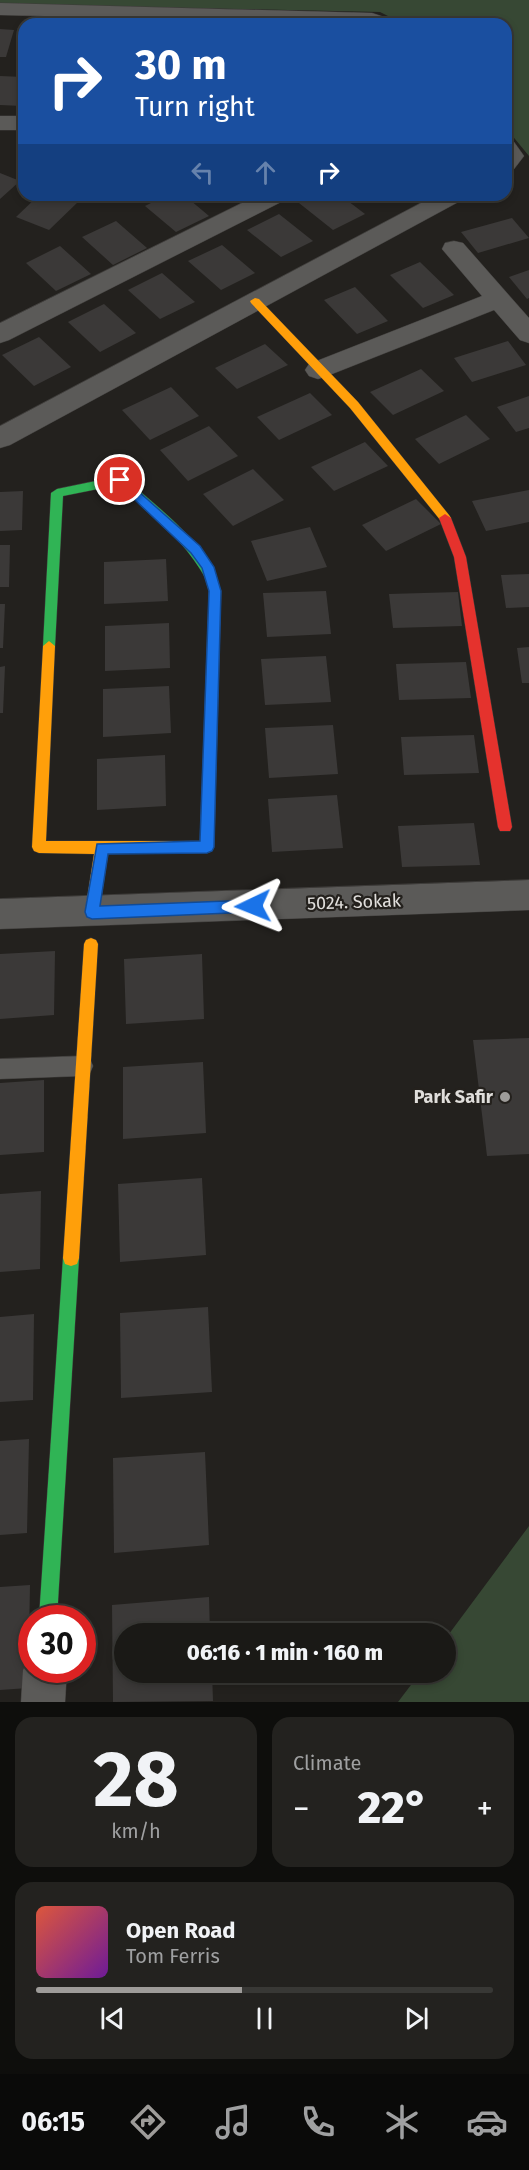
<!DOCTYPE html>
<html lang="en">
<head>
<meta charset="utf-8">
<style>
	:root { --surface:#1a1916; --page:#23221f; --text:#f1f3f6; --muted:#9fa0a1; --line:#383835; --accent:#9e9c99 }
	body { margin:0; font-family:"Fira Sans",sans-serif; background:var(--page); color:var(--text); height:100vh; display:flex; flex-direction:column; font-size:22px; white-space:nowrap }
	* { box-sizing:border-box; margin:0 }
	p { font-size:20px; color:var(--muted) }
	.icon { flex:none; width:33px; height:33px; fill:none; stroke:currentColor; stroke-width:2; stroke-linecap:round; stroke-linejoin:round }
	.map { position:relative; height:1702px; overflow:hidden }
	.side { display:flex; flex-direction:column; gap:15px; padding:15px; background:#0e0e0c; flex:1 }
	.side>* { flex:none }
	.hud { position:absolute; left:18px; top:18px; width:494px; height:183px; border-radius:18px; box-shadow:0 3px 9px #0003,0 0 0 2px var(--line); background:#1a4fa0; color:#fff; overflow:hidden }
	.speed { position:absolute; left:18px; top:1605px; display:flex; gap:12px; font-size:30px; font-weight:700; text-align:center }
	.speed>* { display:grid; place-content:center; width:78px; height:78px; border-radius:50%; background:var(--surface); box-shadow:0 3px 9px #0003,0 0 0 2px var(--line); line-height:1 }
	.speed .limit { border:9px solid #d22; background:#fff; color:#111 }
	.pin { position:absolute; display:grid; place-items:center; width:51px; height:51px; color:#fff; margin:-26px; border:3px solid #fff; border-radius:50%; box-shadow:0 2px 6px #0007 }
	.me { position:absolute; width:66px; margin:-33px; rotate:268deg; stroke-linejoin:round; filter:drop-shadow(0 0 4px #0008) }
	.turn { display:flex; align-items:center; gap:21px; height:126px; padding:0 18px; font-size:27px }
	.turn .icon { width:78px; height:78px; stroke-width:2.5 }
	.turn b { display:block; font-size:42px; line-height:51px }
	.lanes { display:flex; align-items:center; height:57px; padding:0 18px; background:#0003; justify-content:center; gap:30px; direction:ltr }
	.lanes .off { opacity:.35 }
	.big { font-size:45px; font-weight:800; line-height:1.1 }
	.side .card { flex:1; display:flex; flex-direction:column; justify-content:center; gap:9px; min-width:0; padding:0 21px; border-radius:18px; background:var(--page) }
	.side .dial { align-items:center; gap:0 }
	.dial b { font-size:78px; line-height:1 }
	.song { display:flex; align-items:center; gap:18px }
	.cover { width:72px; height:72px; border-radius:9px; background:linear-gradient(135deg,hsl(10 70% 55%),hsl(280 70% 35%)) }
	.played { height:6px; border-radius:3px; background:linear-gradient(90deg,var(--accent) 45%,var(--line) 45%) }
	.keys { display:flex; justify-content:space-around; direction:ltr }
	.heat { display:flex; justify-content:space-between; align-items:center; font-size:33px; direction:ltr }
	.side .tiles { flex:1; display:grid; gap:15px; grid-template-columns:1fr 1fr }
	.card:last-child { grid-column:span 2 }
	.trip { position:absolute; left:114px; top:1623px; width:342px; height:60px; border-radius:30px; background:var(--surface); box-shadow:0 3px 9px #0003,0 0 0 2px var(--line); font-weight:800; line-height:60px; text-align:center }
	.menu { display:flex; height:96px; justify-content:space-around; align-items:center; background:#0a0a09; color:var(--muted) }
	.menu .icon { width:42px; height:42px }
	.menu .active { color:var(--accent) }
	.menu b { font-size:27px; color:var(--text) }
	.map>svg:first-child { display:block }
	.green { fill:#374834 }
	.building { fill:#3b3938 }
	.lines { fill:none; stroke-linecap:round; stroke-linejoin:round }
	.lane-casing { stroke:#3e3c3a; stroke-width:1 }
	.street-casing { stroke:#3e3c3a; stroke-width:1 }
	.fast-casing { stroke:#3e3c3a; stroke-width:1 }
	.slow-casing { stroke:#3e3c3a; stroke-width:1 }
	.jam-casing { stroke:#3e3c3a; stroke-width:1 }
	.lane { fill:#5b5a58; fill-rule:evenodd }
	.street { fill:#5b5a58; fill-rule:evenodd }
	.fast { fill:#30b455; fill-rule:evenodd }
	.slow { fill:#ff9f0a; fill-rule:evenodd }
	.jam { fill:#e5322d; fill-rule:evenodd }
	.route { fill:#1a73e8; stroke:#114b97; stroke-width:1.5 }
	.poi-dot { fill:#9e9c99; stroke:#24211d; stroke-width:2 }
	.labels { text-anchor:middle; dominant-baseline:central; stroke-width:4.5; stroke-linejoin:round; paint-order:stroke }
	.street-label { font-size:18px; fill:#e0dedb; stroke:#24211d }
	.poi-label { font-size:18px; font-weight:bold; fill:#e0dedb; stroke:#24211d; text-anchor:end }
</style>
</head>
<body>
<div class="map">
<svg width="529" height="1702" viewBox="0 0 529 1702">
	<rect width="100%" height="100%" fill="#23211e"/>
	<g class="green">
		<polygon points="0,0 529,0 529,156 506,128 506,24 404,24 380,12 0,4"/>
		<polygon points="529,1526 529,1702 398,1702 420,1673 446,1672 446,1638"/>
	</g>
	<g class="building">
		<polygon points="0,29 14,30 6,57 0,57"/>
		<polygon points="0,76 24,77 22,106 0,105"/>
		<polygon points="0,173 20,181 0,199"/>
		<polygon points="39,195 63,195 79,201 49,230 16,217"/>
		<polygon points="167,195 184,195 209,216 176,232 145,206"/>
		<polygon points="316,195 340,195 365,214 333,230 299,203"/>
		<polygon points="279,214 313,241 281,257 247,230"/>
		<polygon points="512,218 529,238 478,253 461,232"/>
		<polygon points="116,221 147,248 113,265 82,237"/>
		<polygon points="222,245 255,273 221,290 188,261"/>
		<polygon points="60,246 91,274 56,291 26,263"/>
		<polygon points="420,262 454,295 423,308 390,275"/>
		<polygon points="529,270 529,298 527,299 509,277"/>
		<polygon points="162,273 195,302 160,319 128,290"/>
		<polygon points="355,287 388,321 357,334 324,300"/>
		<polygon points="104,304 136,333 100,352 68,322"/>
		<polygon points="39,337 71,367 34,386 2,355"/>
		<polygon points="508,341 526,365 472,382 454,358"/>
		<polygon points="265,344 288,365 237,389 215,368"/>
		<polygon points="421,369 444,391 393,415 370,392"/>
		<polygon points="171,387 199,416 150,440 122,410"/>
		<polygon points="310,393 332,415 279,440 257,417"/>
		<polygon points="529,396 529,428 516,432 497,407"/>
		<polygon points="466,415 490,439 439,464 415,439"/>
		<polygon points="209,426 238,456 188,481 160,450"/>
		<polygon points="365,442 388,466 334,491 311,467"/>
		<polygon points="253,469 284,500 233,526 203,494"/>
		<polygon points="529,490 529,522 486,531 472,501"/>
		<polygon points="23,491 22,530 0,531 0,492"/>
		<polygon points="416,499 441,524 386,551 362,525"/>
		<polygon points="310,527 327,567 267,581 251,541"/>
		<polygon points="0,545 10,545 9,587 0,587"/>
		<polygon points="166,559 168,601 104,604 104,562"/>
		<polygon points="529,574 529,607 506,608 501,575"/>
		<polygon points="326,591 331,634 267,637 263,593"/>
		<polygon points="458,592 462,626 393,628 389,594"/>
		<polygon points="0,604 5,604 3,648 0,648"/>
		<polygon points="169,623 170,668 105,671 105,626"/>
		<polygon points="529,647 529,683 522,683 517,648"/>
		<polygon points="326,656 331,702 265,705 261,659"/>
		<polygon points="466,662 471,698 399,700 396,664"/>
		<polygon points="5,666 3,713 0,713 0,667"/>
		<polygon points="169,686 171,733 103,737 103,689"/>
		<polygon points="333,725 338,774 269,778 265,728"/>
		<polygon points="474,735 479,773 404,775 401,737"/>
		<polygon points="165,755 166,806 97,810 97,759"/>
		<polygon points="337,795 343,848 272,852 268,799"/>
		<polygon points="474,823 480,865 402,867 398,826"/>
		<polygon points="55,951 54,1015 0,1019 0,954"/>
		<polygon points="202,954 204,1019 126,1024 124,959"/>
		<polygon points="529,1038 529,1154 487,1156 473,1040"/>
		<polygon points="203,1062 206,1133 123,1139 123,1067"/>
		<polygon points="44,1080 44,1152 0,1155 0,1083"/>
		<polygon points="202,1178 206,1255 120,1262 118,1184"/>
		<polygon points="41,1191 40,1269 0,1272 0,1194"/>
		<polygon points="208,1307 212,1392 121,1398 120,1313"/>
		<polygon points="34,1314 33,1400 0,1402 0,1317"/>
		<polygon points="29,1439 27,1533 0,1535 0,1441"/>
		<polygon points="205,1452 209,1545 114,1553 113,1458"/>
		<polygon points="30,1585 28,1688 0,1690 0,1587"/>
		<polygon points="209,1597 210,1634 124,1634 124,1672 212,1672 213,1701 113,1702 112,1605"/>
	</g>
	<g class="lines">
		<defs>
			<polygon id="lane" points="82,1056 90,1059 93,1066 90,1073 82,1076 0,1079 0,1059"/>
			<g id="street">
				<polygon points="0,3 372,13 390,19 393,24 0,15"/>
				<rect x="0" y="116" width="24" height="14"/>
				<polygon points="506,140 514,142 524,156 514,169 506,171"/>
				<polygon points="258,195 289,195 285,200 9,340 0,343 0,323"/>
				<polygon points="436,195 466,195 462,200 10,445 0,448 0,426"/>
				<polygon points="454,241 463,243 529,318 529,343 520,340 494,310 327,376 318,379 309,376 305,370 309,364 482,296 442,249 445,243"/>
				<polygon points="529,880 529,910 0,929 0,899"/>
				<polygon points="32,1653 32,1670 67,1670 65,1702 21,1702 23,1670"/>
			</g>
			<g id="fast">
				<path d="M120,476C129,479 135,487 142,493C171,518 201,543 217,578L211,583L207,581C186,541 151,514 118,485L63,496L55,646L49,651L45,649L43,646L51,493L57,489Z"/>
				<polygon points="71,1250 77,1252 79,1258 57,1618 39,1618 63,1258 65,1252"/>
			</g>
			<g id="slow">
				<polygon points="255,298 259,299 358,402 449,515 451,518 449,521 441,521 350,408 251,303 250,301"/>
				<polygon points="211,573 215,575 221,591 214,847 212,851 207,853 108,854 99,912 97,916 92,918 87,916 85,912 94,854 39,853 34,851 32,847 43,646 49,641 55,646 46,841 200,841 209,591 205,578"/>
				<polygon points="91,938 96,940 98,944 79,1258 77,1264 71,1266 65,1264 63,1258 84,944 86,940"/>
			</g>
			<polygon id="jam" points="445,514 451,518 466,557 512,827 510,831 500,831 498,827 454,557 439,518"/>
		</defs>
		<use href="#lane" class="lane-casing"/>
		<use href="#street" class="street-casing"/>
		<use href="#fast" class="fast-casing"/>
		<use href="#slow" class="slow-casing"/>
		<use href="#jam" class="jam-casing"/>
		<use href="#lane" class="lane"/>
		<use href="#street" class="street"/>
		<use href="#fast" class="fast"/>
		<use href="#slow" class="slow"/>
		<use href="#jam" class="jam"/>
	</g>
	<polygon class="route" points="120,475 200,546 214,567 221,591 214,847 212,851 207,853 108,854 100,906 253,900 258,902 260,906 258,910 253,912 92,919 87,917 85,912 97,844 200,841 209,591 202,568 191,553 116,482 114,480"/>
	<circle class="poi-dot" cx="505" cy="1097" r="6"/>
	<g class="labels">
		<g class="street-label">
			<text transform="translate(354 902) rotate(-2)">5024. Sokak</text>
		</g>
		<g class="poi-label">
			<text x="493" y="1097">Park Safir</text>
		</g>
	</g>
</svg>
<div class="speed"><div class="limit">30</div></div>
<div class="pin" style="left:120px;top:480px;background:#d93025"><svg class="icon" aria-label="arrive" viewBox="0 0 24 24"><path d="M6 21V4h12l-3 4 3 4H6"/></svg></div>
<svg class="me" style="left:253px;top:906px" viewBox="-20 -20 40 40"><path d="M0-17L14 15 0 8-14 15z" fill="#1a73e8" stroke="#fff" stroke-width="4"/></svg>
<div class="trip">06:16 · 1 min · 160 m</div>
<div class="hud">
<div class="turn"><svg class="icon" aria-label="right" viewBox="0 0 24 24"><path d="M7 20v-9h11M14 6l5 5-5 5"/></svg><div><b>30 m</b>Turn right</div></div>
<div class="lanes"><svg class="icon off" aria-label="left" viewBox="0 0 24 24"><path d="M17 20v-9H6M10 6l-5 5 5 5"/></svg><svg class="icon off" aria-label="ahead" viewBox="0 0 24 24"><path d="M12 20V5M6 11l6-6 6 6"/></svg><svg class="icon" aria-label="right" viewBox="0 0 24 24"><path d="M7 20v-9h11M14 6l5 5-5 5"/></svg></div>
</div>
</div>
<section class="side">
<div class="tiles">
<div class="card dial"><b>28</b><p>km/h</p></div>
<div class="card"><p>Climate</p>
<div class="heat"><a>−</a><b class="big">22°</b><a>+</a></div>
</div>
<div class="card">
<div class="song"><i class="cover"></i><div><b>Open Road</b><p>Tom Ferris</p></div></div>
<div class="played"></div>
<div class="keys"><svg class="icon" aria-label="previous" viewBox="0 0 24 24"><path d="M18 5L8 12l10 7zM5 5v14"/></svg><svg class="icon" aria-label="pause" viewBox="0 0 24 24"><path d="M8 5v14M16 5v14"/></svg><svg class="icon" aria-label="next" viewBox="0 0 24 24"><path d="M6 5l10 7-10 7zM19 5v14"/></svg></div>
</div>
</div>
</section>
<nav class="menu">
<b>06:15</b>
<svg class="icon active" aria-label="directions" viewBox="0 0 24 24"><path d="M12 3l9 9-9 9-9-9zM9 14v-3h6M13 9l2 2-2 2"/></svg>
<svg class="icon" aria-label="music" viewBox="0 0 24 24"><path d="M9 18V5l10-2v13"/><circle cx="6" cy="18" r="3"/><circle cx="16" cy="16" r="3"/></svg>
<svg class="icon" aria-label="phone" viewBox="0 0 24 24"><path d="M5 4h4l2 5-3 2q2 4 5 5l2-3 5 2v4C11 20 4 13 5 4z"/></svg>
<svg class="icon" aria-label="climate" viewBox="0 0 24 24"><path d="M12 3v18M4 7l16 10M4 17L20 7"/></svg>
<svg class="icon" aria-label="car" viewBox="0 0 24 24"><path d="M5 17H2v-5l4-1 3-4h7l3 4 3 1v5h-3M9 17h6M6 11h13"/><circle cx="7" cy="17" r="2"/><circle cx="17" cy="17" r="2"/></svg>
</nav>
</body>
</html>
